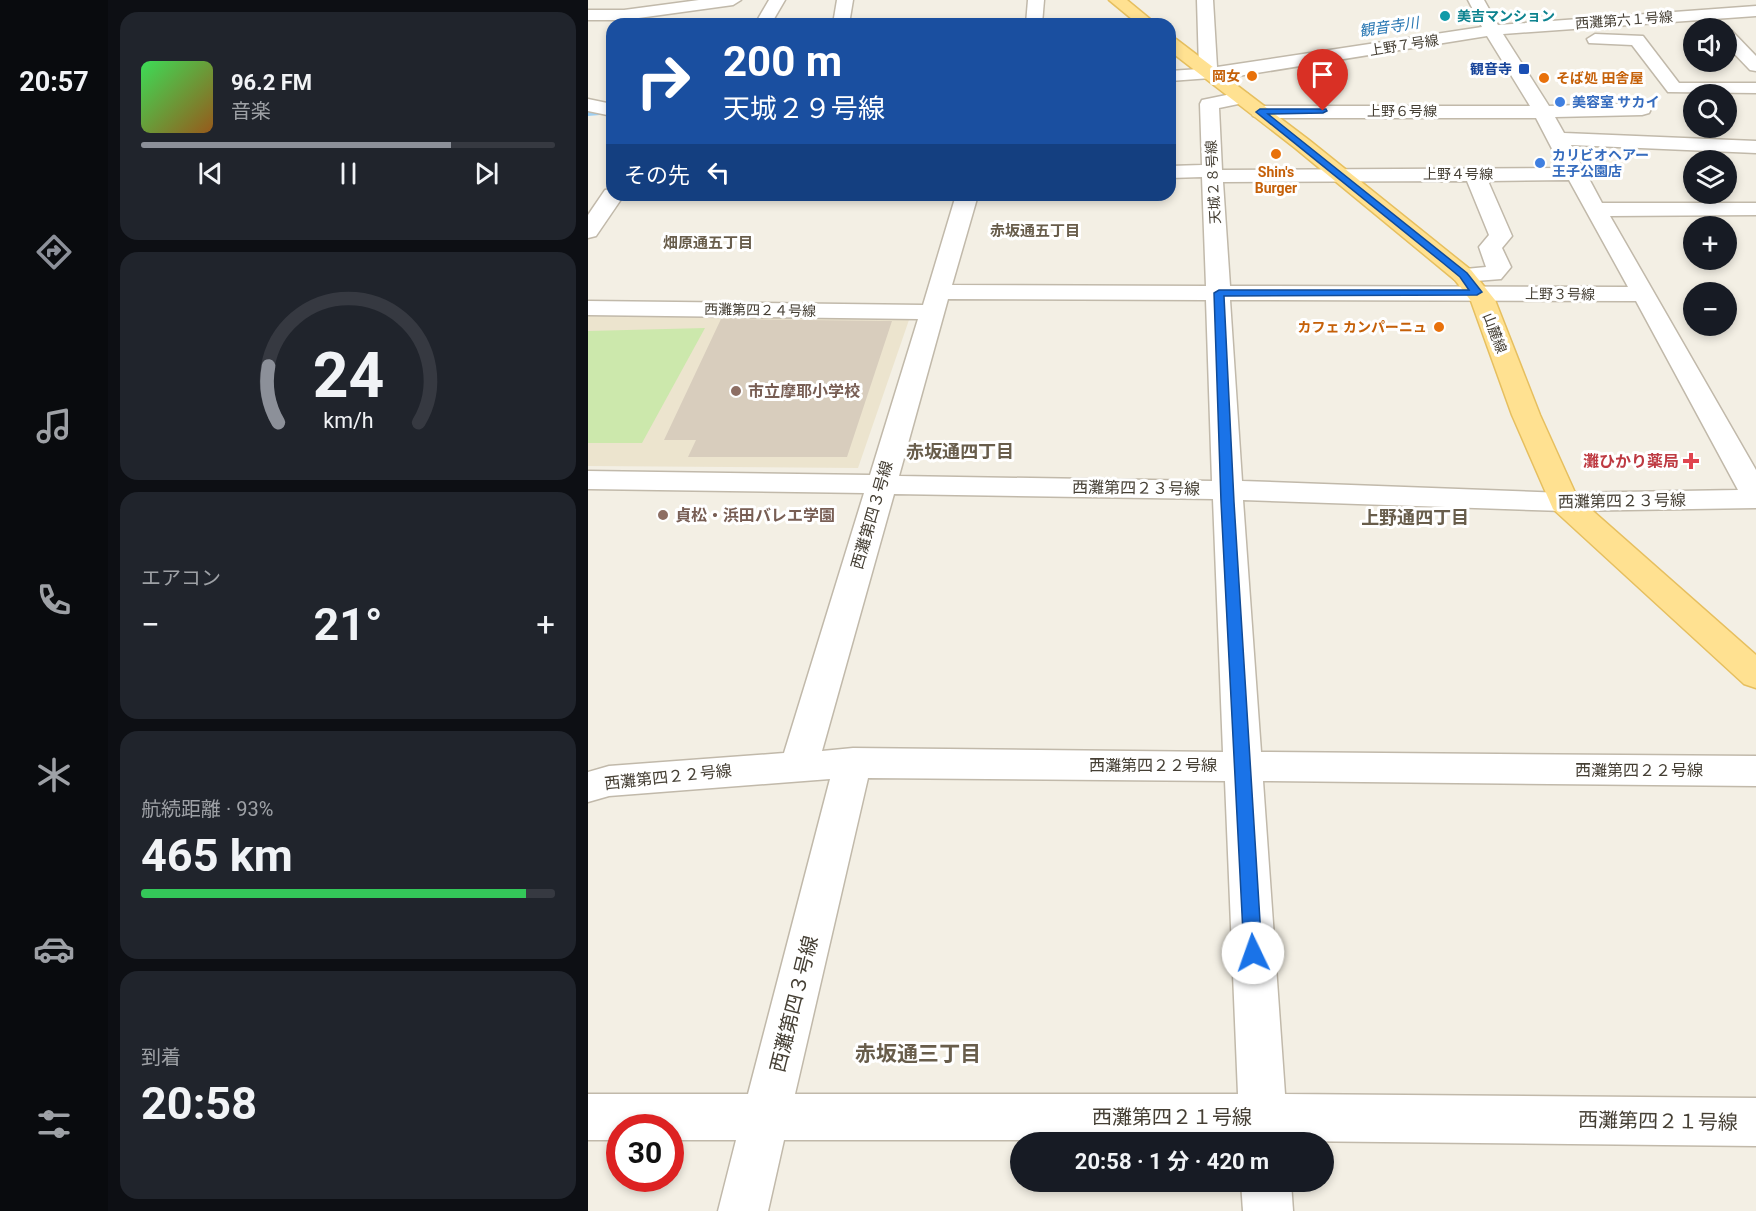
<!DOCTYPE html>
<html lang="ja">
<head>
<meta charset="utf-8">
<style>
	:root { --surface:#171b24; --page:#20242c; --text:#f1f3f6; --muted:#9ea1a6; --line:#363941; --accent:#8c9099 }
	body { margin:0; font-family:Roboto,"Noto Sans JP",sans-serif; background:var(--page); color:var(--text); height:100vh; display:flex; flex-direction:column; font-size:22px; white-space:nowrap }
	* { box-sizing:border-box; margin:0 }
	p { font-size:20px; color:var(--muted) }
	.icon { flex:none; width:33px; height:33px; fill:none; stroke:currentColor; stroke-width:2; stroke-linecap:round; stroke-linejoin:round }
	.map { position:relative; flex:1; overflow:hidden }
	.details { display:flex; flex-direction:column; gap:12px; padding:12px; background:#0d0f14; width:480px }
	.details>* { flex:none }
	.banner { position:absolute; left:18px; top:18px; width:570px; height:183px; border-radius:18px; box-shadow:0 3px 9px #0003; background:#1a4fa0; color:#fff; overflow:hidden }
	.controls { position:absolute; left:1095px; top:18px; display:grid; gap:12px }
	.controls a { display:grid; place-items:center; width:54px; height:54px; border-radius:50%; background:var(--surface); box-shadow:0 3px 9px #0003; font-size:30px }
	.speed { position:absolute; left:18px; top:1114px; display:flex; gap:12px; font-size:30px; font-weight:700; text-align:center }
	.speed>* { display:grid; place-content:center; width:78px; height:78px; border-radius:50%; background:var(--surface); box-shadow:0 3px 9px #0003; line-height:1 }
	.speed .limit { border:9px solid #d22; background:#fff; color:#111 }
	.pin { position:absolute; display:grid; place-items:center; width:51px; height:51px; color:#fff; margin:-62px -26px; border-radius:50% 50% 50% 0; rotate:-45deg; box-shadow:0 0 6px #0007 }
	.pin .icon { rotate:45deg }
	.me { position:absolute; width:66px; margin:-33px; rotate:357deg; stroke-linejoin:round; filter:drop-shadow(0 0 4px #0008) }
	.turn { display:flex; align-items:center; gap:21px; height:126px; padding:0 18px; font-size:27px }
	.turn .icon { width:78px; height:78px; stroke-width:2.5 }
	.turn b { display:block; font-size:42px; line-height:51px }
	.then { display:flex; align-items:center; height:57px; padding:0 18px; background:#0003; gap:12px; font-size:22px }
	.big { font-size:45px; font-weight:700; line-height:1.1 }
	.details .card { flex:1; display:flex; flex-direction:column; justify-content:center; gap:9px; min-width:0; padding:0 21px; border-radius:18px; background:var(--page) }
	.details .dial { align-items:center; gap:0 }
	.dial svg { height:156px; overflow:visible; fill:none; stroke:var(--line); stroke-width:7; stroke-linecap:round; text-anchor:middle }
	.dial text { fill:var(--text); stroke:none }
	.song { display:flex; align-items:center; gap:18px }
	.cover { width:72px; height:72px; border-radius:9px; background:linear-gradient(135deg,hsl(130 70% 55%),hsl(30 70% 35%)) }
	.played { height:6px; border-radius:3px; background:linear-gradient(90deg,var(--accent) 75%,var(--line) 75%) }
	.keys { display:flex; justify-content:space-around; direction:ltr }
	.heat { display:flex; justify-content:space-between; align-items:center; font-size:33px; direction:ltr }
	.charge { height:9px; border-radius:4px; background:linear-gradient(90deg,#34c759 93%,var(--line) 0) }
	.trip { position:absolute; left:422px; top:1132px; width:324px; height:60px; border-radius:30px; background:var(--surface); box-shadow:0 3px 9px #0003; font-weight:700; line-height:60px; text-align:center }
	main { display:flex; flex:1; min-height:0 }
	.tab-bar { display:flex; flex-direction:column; width:108px; justify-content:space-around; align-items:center; background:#090b0e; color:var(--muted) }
	.tab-bar .icon { width:42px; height:42px }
	.tab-bar .on { color:var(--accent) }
	.tab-bar b { font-size:27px; color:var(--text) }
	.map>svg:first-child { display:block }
	.education { fill:#ece4ce }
	.green { fill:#cce8ac }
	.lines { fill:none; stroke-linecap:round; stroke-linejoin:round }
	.stream { fill:#9ecff2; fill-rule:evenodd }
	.building { fill:#d8cdbd }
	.minor-casing { stroke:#c1b9aa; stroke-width:3 }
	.major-casing { stroke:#e6bf5f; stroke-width:3 }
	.minor { fill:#fff; fill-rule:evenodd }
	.major { fill:#ffe191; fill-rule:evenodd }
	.route { fill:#1a73e8; stroke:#114b97; stroke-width:1.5 }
	.culture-dot { fill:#0f9aa8; stroke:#fff; stroke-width:2 }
	.transit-dot { fill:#1a4fb4; stroke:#fff; stroke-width:2 }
	.food-dot { fill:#e8710a; stroke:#fff; stroke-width:2 }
	.shop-dot { fill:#3f7fe0; stroke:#fff; stroke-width:2 }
	.education-dot { fill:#8d6e63; stroke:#fff; stroke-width:2 }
	.health-dot { fill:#e0444e; stroke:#fff; stroke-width:2 }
	.labels { text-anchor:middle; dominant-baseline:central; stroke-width:6; stroke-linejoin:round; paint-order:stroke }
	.far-culture-label { font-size:14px; font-weight:bold; fill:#0d838f; stroke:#fff; text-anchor:start }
	.far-street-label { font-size:14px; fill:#453f34; stroke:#fff }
	.far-transit-label { font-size:14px; font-weight:bold; fill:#164399; stroke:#fff; text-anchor:end }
	.far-food-label { font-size:14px; font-weight:bold; fill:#c56008; stroke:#fff; text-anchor:end }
	.far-shop-label { font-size:14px; font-weight:bold; fill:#366cbe; stroke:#fff; text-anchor:start }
	.far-water-label { font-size:15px; font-style:italic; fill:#2b78b3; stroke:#fff }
	.far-neighbourhood-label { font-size:15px; font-weight:bold; fill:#685d4b; stroke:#fff }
	.education-label { font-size:16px; font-weight:bold; fill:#785e54; stroke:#fff; text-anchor:start }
	.health-label { font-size:16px; font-weight:bold; fill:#be3a42; stroke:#fff; text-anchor:end }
	.street-label { font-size:16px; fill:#453f34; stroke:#fff }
	.neighbourhood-label { font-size:18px; font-weight:bold; fill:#685d4b; stroke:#fff }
	.near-street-label { font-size:20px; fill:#453f34; stroke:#fff }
	.near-neighbourhood-label { font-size:21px; font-weight:bold; fill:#685d4b; stroke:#fff }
</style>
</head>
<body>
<main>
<nav class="tab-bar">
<b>20:57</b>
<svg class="icon on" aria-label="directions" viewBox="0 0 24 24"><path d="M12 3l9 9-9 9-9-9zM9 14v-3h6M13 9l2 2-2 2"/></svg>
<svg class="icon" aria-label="music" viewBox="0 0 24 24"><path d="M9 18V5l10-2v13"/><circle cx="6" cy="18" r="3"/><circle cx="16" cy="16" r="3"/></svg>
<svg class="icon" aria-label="phone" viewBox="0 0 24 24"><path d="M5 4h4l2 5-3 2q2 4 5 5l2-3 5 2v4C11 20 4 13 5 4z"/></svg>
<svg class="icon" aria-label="climate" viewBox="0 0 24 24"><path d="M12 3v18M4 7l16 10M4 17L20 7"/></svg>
<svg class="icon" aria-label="car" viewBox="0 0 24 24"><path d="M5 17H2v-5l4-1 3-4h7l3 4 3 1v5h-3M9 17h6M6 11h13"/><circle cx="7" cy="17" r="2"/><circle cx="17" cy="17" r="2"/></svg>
<svg class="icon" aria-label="filters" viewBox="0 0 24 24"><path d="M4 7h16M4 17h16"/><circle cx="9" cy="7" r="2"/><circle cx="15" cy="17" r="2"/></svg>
</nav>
<section class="details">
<div class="card">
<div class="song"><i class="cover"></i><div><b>96.2 FM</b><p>音楽</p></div></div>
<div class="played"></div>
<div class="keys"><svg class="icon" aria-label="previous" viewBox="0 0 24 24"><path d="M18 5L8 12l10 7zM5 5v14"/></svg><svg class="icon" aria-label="pause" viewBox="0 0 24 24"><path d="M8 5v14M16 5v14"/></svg><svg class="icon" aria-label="next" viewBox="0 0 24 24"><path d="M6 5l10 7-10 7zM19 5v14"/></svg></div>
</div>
<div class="card dial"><svg viewBox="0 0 100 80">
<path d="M14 69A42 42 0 1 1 86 69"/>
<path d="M14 69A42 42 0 0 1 9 40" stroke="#8c9099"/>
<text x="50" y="56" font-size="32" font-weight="700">24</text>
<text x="50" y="72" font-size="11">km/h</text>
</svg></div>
<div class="card"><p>エアコン</p>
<div class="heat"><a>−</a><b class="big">21°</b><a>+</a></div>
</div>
<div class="card"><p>航続距離 · 93%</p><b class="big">465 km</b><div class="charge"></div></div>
<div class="card"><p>到着</p><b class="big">20:58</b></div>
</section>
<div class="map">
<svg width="1168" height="1211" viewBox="0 0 1168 1211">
	<rect width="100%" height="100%" fill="#f3efe4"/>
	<polygon class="education" points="0,316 322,317 270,468 0,466"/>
	<polygon class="green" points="117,328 54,443 0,443 0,331"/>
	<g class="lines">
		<polygon class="stream" points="24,110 24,114 0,116 0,112"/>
	</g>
	<polygon class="building" points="133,319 304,321 259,457 100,457 108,440 76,440"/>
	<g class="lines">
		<defs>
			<g id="minor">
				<polygon points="111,0 153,0 145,5 36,20 0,20 0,10 36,10"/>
				<polygon points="181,0 197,0 183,24 167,24"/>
				<polygon points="249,0 265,0 261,24 245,24"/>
				<polygon points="440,0 456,0 454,24 438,24"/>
				<path d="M609,0H625L629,67L894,27L880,0H896L910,25L1168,6V16L915,34L961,106L1054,103L1061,105L1063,109L1061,113L1054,115L967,117L976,133L1168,141V153L983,145L1014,203H1168V215L1022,216L1168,470V508L976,511L655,500L673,752L1168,756V786L675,781L697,1094L1168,1098V1146L700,1141V1143H652V1140H196L180,1211H130L148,1140H82V1128H32V1140H0V1094H160L242,779L21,796L0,802V772L21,766L196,753L276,493L0,489V471L282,475L330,319L0,315V301L335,305L368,195H390L364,285L618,286L614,177L582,178V166L614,165L612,104L614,100L653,92L660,94L662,98L660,102L631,108L634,170L974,168L948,118H672L665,116L663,112L665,108L672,106H942L899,36L650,76L582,81V71L611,69ZM981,180L1040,287L642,286L635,182L879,181L901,235L891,247L898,267L867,270L863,275L867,280L875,282L913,279L923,267L914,248L924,236L900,181ZM360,299L618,300L624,481L311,476ZM642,300L1048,301L1150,490L976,493L654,481ZM306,494L625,499L635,752L265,748L234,751ZM280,778L637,781L650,1094H207Z"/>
				<polygon points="1138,30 1144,31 1168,56 1168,71 1162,70 1138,45"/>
				<polygon points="1007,34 1055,36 1091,83 1168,83 1168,93 1080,92 1044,45 1001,43 999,39"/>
				<polygon points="0,99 24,104 24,116 0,111"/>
				<polygon points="24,189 24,195 36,195 8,236 0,238 0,215 17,190"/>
				<polygon points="653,1182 703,1182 705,1211 655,1211"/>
			</g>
			<g id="major">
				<polygon points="521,0 539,0 568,24 550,24"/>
				<polygon points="582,38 588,39 721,140 883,270 907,300 952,415 989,497 1168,655 1168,688 1156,684 965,509 924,415 883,301 867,280 707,148 582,51"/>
			</g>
		</defs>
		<use href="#minor" class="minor-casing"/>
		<use href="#major" class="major-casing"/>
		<use href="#minor" class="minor"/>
		<use href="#major" class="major"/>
	</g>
	<polygon class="route" points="738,109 739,111 735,113 680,114 879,273 894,292 889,295 636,296 646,502 674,953 671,959 665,961 659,959 656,953 633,502 626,293 631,290 881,290 872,277 855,263 668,112 672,109"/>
	<circle class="culture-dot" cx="857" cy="16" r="6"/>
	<rect class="transit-dot" x="930" y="63" width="12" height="12" rx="3"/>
	<g class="food-dot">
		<circle cx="664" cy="76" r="6"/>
		<circle cx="956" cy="78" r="6"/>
		<circle cx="688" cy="154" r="6"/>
		<circle cx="851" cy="327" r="6"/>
	</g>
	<g class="shop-dot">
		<circle cx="972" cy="102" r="6"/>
		<circle cx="952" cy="163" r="6"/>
	</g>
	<g class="education-dot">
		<circle cx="148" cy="391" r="6"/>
		<circle cx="75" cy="515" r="6"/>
	</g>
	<path class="health-dot" d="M1100 452h6v6h6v6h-6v6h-6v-6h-6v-6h6z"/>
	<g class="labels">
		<g class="far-culture-label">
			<text x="869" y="16">美吉マンション</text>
		</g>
		<g class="far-street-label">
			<text transform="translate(1036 20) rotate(-4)">西灘第六１号線</text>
			<text transform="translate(816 45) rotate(-9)">上野７号線</text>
			<text x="814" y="111">上野６号線</text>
			<text x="870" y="174">上野４号線</text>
			<text transform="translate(625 182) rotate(-93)">天城２８号線</text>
			<text transform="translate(972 294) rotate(1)">上野３号線</text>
			<text transform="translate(172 310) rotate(1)">西灘第四２４号線</text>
			<text transform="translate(907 333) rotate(69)">山麓線</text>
		</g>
		<g class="far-transit-label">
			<text x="924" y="69">観音寺</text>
		</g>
		<g class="far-food-label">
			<text x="652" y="76">岡女</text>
			<text x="968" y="78" text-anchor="start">そば処 田舎屋</text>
			<text x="688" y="172" text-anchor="middle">Shin's<tspan x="688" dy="16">Burger</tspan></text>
			<text x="839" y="327">カフェ カンパーニュ</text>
		</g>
		<g class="far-shop-label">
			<text x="984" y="102">美容室 サカイ</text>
			<text x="964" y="155">カリビオヘアー<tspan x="964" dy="16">王子公園店</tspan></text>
		</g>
		<g class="far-water-label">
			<text transform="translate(801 27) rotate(-8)">観音寺川</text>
		</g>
		<g class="far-neighbourhood-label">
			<text x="447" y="231">赤坂通五丁目</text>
			<text x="120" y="243">畑原通五丁目</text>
		</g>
		<g class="education-label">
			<text x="160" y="391">市立摩耶小学校</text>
			<text x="87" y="515">貞松・浜田バレエ学園</text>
		</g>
		<g class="health-label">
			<text x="1091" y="461">灘ひかり薬局</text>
		</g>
		<g class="street-label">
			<text transform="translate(548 488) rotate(1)">西灘第四２３号線</text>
			<text transform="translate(1034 501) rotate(-1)">西灘第四２３号線</text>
			<text transform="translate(284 515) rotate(-74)">西灘第四３号線</text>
			<text x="565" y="765">西灘第四２２号線</text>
			<text x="1051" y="770">西灘第四２２号線</text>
			<text transform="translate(80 777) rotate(-6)">西灘第四２２号線</text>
		</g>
		<g class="neighbourhood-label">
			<text x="372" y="451">赤坂通四丁目</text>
			<text x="827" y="517">上野通四丁目</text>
		</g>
		<g class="near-street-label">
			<text transform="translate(206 1004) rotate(-76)">西灘第四３号線</text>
			<text x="584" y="1117">西灘第四２１号線</text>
			<text transform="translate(1070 1121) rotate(1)">西灘第四２１号線</text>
		</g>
		<g class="near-neighbourhood-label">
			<text x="330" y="1054">赤坂通三丁目</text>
		</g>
	</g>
</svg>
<div class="controls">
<a><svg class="icon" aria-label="sound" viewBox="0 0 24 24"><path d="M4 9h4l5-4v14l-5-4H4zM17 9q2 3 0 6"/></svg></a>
<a><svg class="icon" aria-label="search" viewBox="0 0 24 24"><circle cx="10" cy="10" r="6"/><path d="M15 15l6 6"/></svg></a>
<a><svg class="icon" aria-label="layers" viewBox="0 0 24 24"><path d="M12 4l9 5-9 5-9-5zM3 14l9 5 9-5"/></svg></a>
<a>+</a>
<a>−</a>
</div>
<div class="speed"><div class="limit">30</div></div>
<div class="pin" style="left:735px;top:111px;background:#d93025"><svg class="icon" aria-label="arrive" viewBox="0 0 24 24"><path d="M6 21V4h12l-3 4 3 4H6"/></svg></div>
<svg class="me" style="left:665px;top:953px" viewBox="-20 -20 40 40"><circle r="19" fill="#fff"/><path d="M0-13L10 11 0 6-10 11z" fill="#1a73e8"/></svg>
<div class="trip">20:58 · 1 分 · 420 m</div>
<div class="banner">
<div class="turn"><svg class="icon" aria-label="right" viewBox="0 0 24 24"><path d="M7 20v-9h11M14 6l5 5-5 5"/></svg><div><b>200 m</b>天城２９号線</div></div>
<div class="then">その先<svg class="icon" aria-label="left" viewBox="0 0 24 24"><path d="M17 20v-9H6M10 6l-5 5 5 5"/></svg></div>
</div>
</div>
</main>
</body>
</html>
